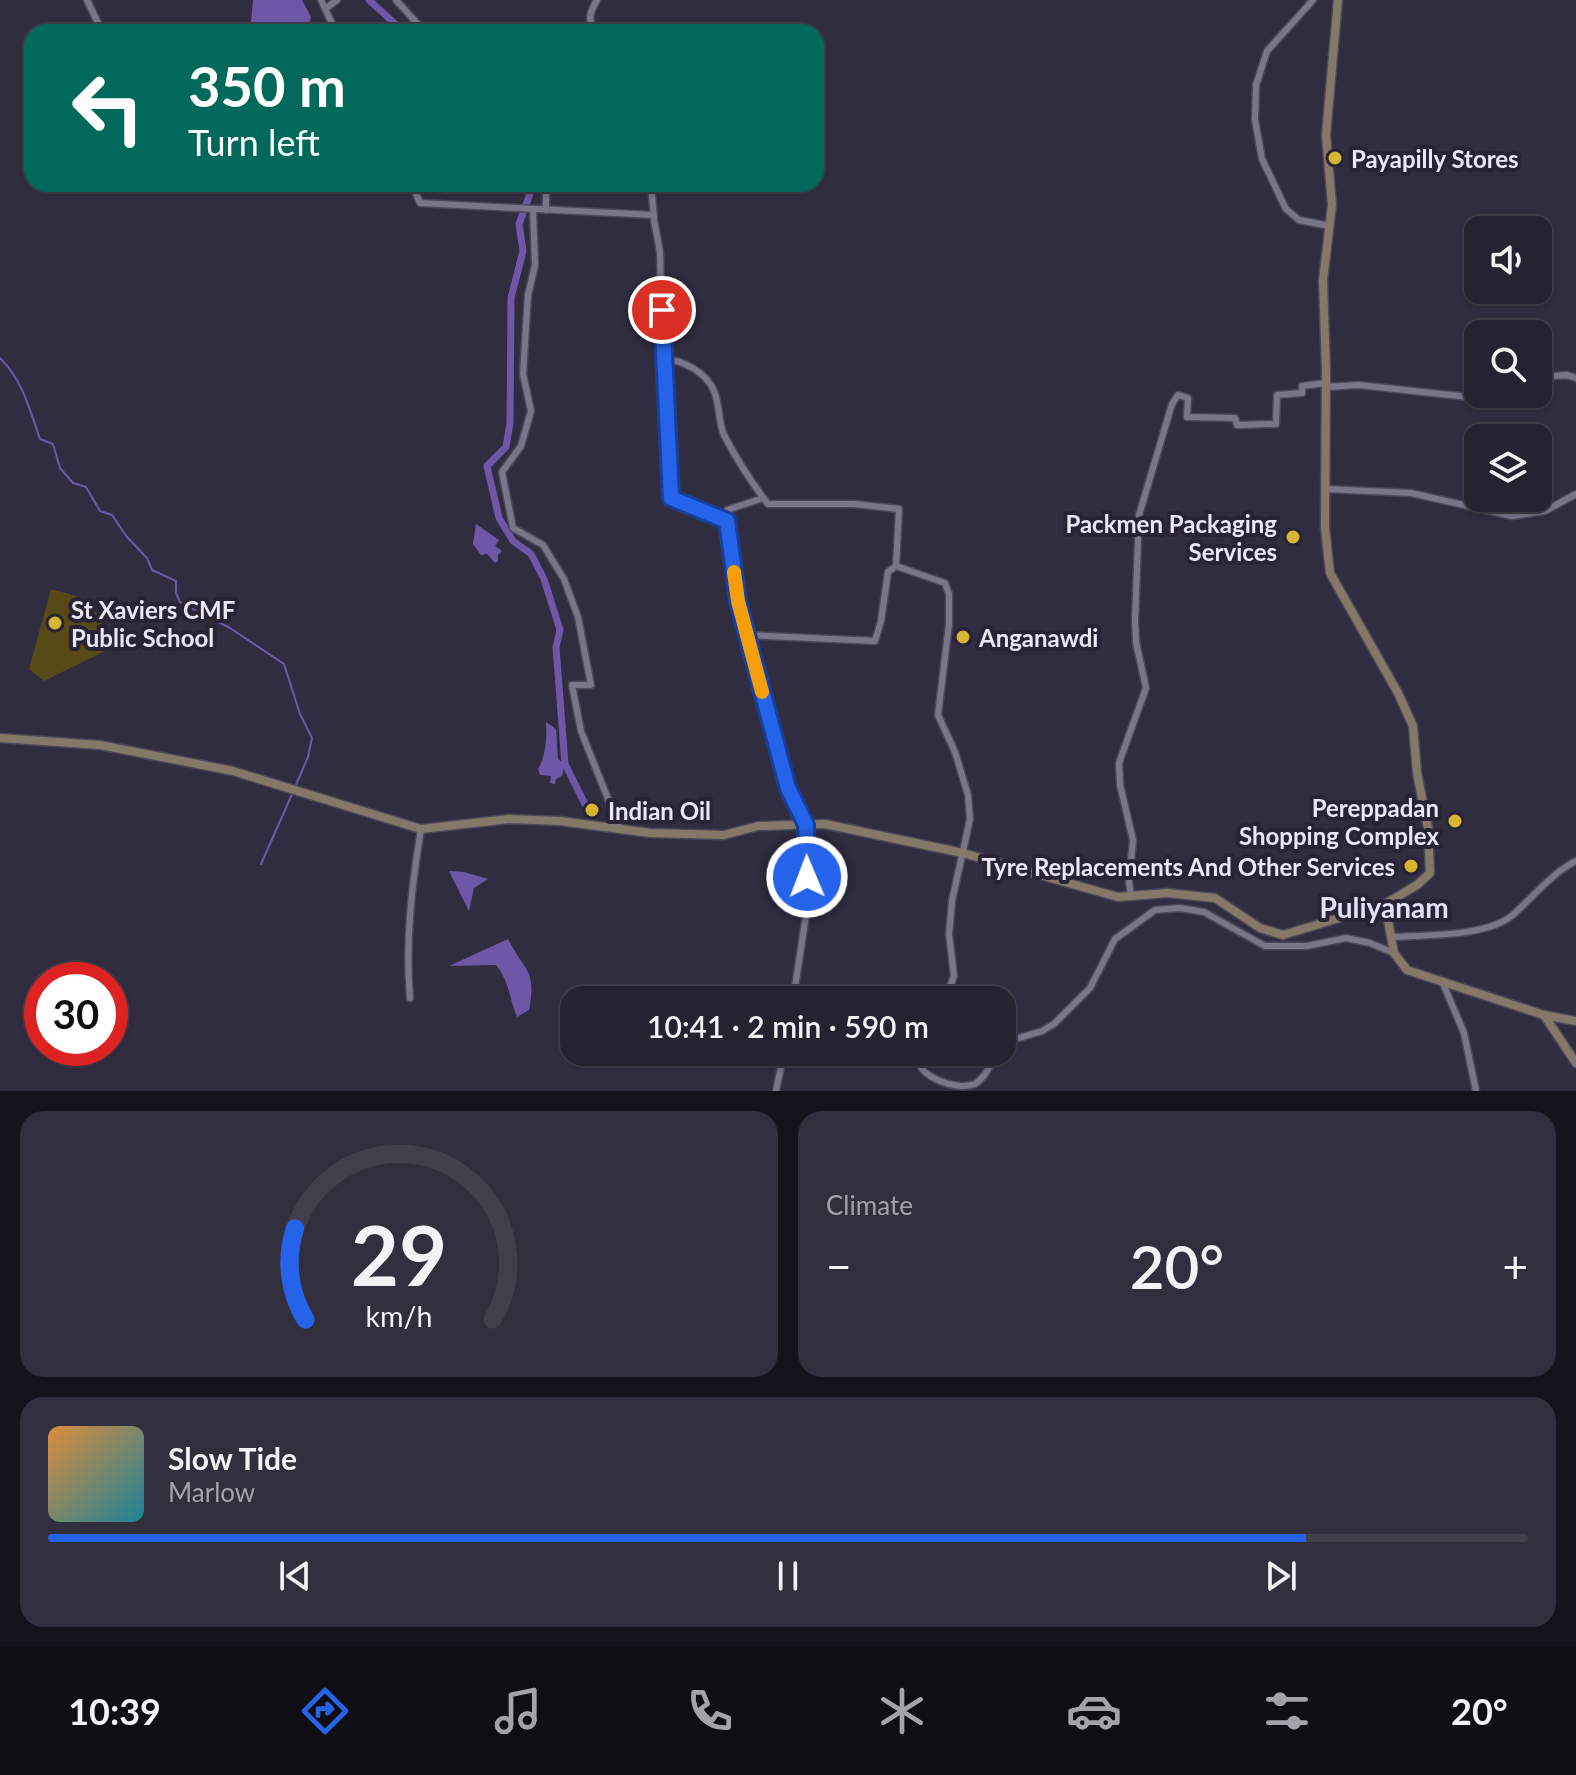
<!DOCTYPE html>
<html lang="en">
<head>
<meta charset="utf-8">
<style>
	:root { --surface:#252231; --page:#312f3d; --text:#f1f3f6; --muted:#a3a4ab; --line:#423f4d; --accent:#2563eb }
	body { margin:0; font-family:Lato,sans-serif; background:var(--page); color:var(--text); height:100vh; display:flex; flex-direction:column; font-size:30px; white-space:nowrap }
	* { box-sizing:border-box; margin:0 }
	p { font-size:26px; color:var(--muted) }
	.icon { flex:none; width:44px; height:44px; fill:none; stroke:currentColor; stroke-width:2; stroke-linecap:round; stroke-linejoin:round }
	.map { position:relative; height:1091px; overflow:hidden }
	.drawer { display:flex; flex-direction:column; gap:20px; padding:20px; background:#14131b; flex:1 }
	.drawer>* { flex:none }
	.banner { position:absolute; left:24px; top:24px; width:800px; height:168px; border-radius:24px; box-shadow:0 2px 6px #0004,0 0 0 2px var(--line); background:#00695c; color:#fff; overflow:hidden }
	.buttons { position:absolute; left:1464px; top:216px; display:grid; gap:16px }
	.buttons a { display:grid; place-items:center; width:88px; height:88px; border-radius:16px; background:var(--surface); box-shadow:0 2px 6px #0004,0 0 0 2px var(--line); font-size:40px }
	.speed { position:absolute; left:24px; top:962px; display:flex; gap:16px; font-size:40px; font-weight:700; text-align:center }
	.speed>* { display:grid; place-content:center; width:104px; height:104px; border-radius:50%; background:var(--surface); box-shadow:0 2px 6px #0004,0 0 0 2px var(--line); line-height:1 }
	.speed .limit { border:12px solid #d22; background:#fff; color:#111 }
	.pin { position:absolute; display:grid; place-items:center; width:68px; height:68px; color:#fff; margin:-34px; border:4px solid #fff; border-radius:50%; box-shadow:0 2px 8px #0007 }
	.me { position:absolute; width:88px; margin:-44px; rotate:359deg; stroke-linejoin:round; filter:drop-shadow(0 0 6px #0008) }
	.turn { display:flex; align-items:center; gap:28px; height:168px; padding:0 32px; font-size:36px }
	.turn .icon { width:104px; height:104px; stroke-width:2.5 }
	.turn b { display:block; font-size:56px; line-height:68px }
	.big { font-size:60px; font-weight:600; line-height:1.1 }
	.drawer .card { flex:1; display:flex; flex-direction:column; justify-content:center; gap:12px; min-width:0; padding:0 28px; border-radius:24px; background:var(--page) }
	.drawer .dial { align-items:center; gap:0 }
	.dial svg { height:208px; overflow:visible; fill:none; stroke:var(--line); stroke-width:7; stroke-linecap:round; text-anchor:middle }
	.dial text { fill:var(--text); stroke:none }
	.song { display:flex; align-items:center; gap:24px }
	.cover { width:96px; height:96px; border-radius:12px; background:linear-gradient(135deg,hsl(30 70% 55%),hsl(190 70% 35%)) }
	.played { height:8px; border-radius:4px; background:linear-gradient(90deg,var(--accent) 85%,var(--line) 85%) }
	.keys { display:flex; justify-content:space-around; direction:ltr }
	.heat { display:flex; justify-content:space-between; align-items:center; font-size:44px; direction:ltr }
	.drawer .tiles { flex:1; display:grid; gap:20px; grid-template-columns:1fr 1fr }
	.card:last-child { grid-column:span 2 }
	.trip { position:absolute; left:560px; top:986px; width:456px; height:80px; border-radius:24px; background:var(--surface); box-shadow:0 2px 6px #0004,0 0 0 2px var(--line); font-weight:600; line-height:80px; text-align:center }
	.menu { display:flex; height:128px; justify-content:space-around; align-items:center; background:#0f0e14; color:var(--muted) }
	.menu .icon { width:56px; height:56px }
	.menu .on { color:var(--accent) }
	.menu b { font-size:36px; color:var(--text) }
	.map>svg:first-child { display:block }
	.green { fill:#574a16 }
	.water { fill:#6d58a7 }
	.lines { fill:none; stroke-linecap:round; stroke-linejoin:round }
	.stream { stroke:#6d58a7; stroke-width:2 }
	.canal { stroke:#6d58a7; stroke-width:7 }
	.street-casing { stroke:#4b4858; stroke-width:9 }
	.secondary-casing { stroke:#4b4858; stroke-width:11 }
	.street { stroke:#79758b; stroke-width:6 }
	.secondary { stroke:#847968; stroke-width:8 }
	.route-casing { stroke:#184099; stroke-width:20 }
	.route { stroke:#2563eb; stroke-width:14 }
	.slow { stroke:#f59e0b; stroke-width:14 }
	.poi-dot { fill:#d6b534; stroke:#282436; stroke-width:3 }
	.labels { text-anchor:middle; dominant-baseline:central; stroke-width:8; stroke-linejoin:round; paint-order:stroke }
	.poi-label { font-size:24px; font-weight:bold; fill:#eae8f5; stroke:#282436; text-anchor:start }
	.quarter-label { font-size:28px; font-weight:bold; fill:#e4e0f9; stroke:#282436 }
</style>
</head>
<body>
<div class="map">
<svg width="1576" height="1091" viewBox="0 0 1576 1091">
	<rect width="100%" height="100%" fill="#312d41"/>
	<polygon class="green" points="51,589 90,600 113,647 44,681 29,669"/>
	<g class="water">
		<polygon points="253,0 302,0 311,17 306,32 250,32"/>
		<polygon points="476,524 499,540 495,546 502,551 498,555 498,561 495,563 487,554 481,555 473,544"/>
		<path d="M546,722L556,729L558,759L565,764L562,776L556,779L555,784L550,783L551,776L540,775L538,769C546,756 547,736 546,722Z"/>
		<polygon points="449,871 464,872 488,879 474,888 469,911"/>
		<path d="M508,939C524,971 537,969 529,1010L517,1017C509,999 510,982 496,965L449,966Z"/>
	</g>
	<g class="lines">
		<g class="stream">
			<path d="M0,358C22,379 30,410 40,439L53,444L60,468L73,483L86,487L100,511L112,515L127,537L147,558L152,570L176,581V593L180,602L230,628L284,664L300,714L312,738L308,757L295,787"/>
			<polyline points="261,864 293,792"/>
		</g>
		<g class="canal">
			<polyline points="369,0 404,32"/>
			<polyline points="531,184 531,191 519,224 523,251 511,298 510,423 506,447 487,466 499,518 513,541 531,554 544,579 560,630 556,647 565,764 585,804"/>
		</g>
		<defs>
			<g id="street">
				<polyline points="87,0 99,25 106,32"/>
				<polyline points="321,0 336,32"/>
				<polyline points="396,0 425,32"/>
				<polyline points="1313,0 1267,51 1256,85 1255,120 1262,159 1286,209 1299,220 1330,226"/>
				<polyline points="325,9 337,0"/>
				<path d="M595,32C587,19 590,12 597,0"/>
				<polyline points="412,184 420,203 653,215 660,252 662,339 671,498 727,521 738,601 788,788 806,825 808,902 793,1000"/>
				<polyline points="546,184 546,210"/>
				<polyline points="651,184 654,218"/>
				<polyline points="533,209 535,265 528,295 523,374 531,411 521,446 502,472 513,528 543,545 564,579 578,617 591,685 572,685 581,731 620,829"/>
				<path d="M663,359C683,360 706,372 714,391C720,405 718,421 724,435C737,460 751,482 768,504H854L899,509L896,566L945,583L949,594V624L938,715L955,752L968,795L970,819L952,901L949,934L954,976L945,1000"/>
				<polyline points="1538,377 1567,375 1576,378"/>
				<polyline points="1326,387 1359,385 1478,398 1492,394"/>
				<polyline points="1325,489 1411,493 1512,516 1545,511 1576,494"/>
				<polyline points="727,521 727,510 763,498"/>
				<polyline points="747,635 875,641 881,621 888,572 896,566"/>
				<polyline points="1131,896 1129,882 1133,840 1120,785 1119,763 1146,688 1136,642 1135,620 1139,515 1172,404 1178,395 1188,398 1187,417 1235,418 1237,425 1276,424 1277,395 1302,393 1302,386 1326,383"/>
				<path d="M1392,937C1426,935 1488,937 1514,914C1534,896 1552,873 1576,861"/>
				<polyline points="1442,981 1464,1033 1476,1091"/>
				<path d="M410,998C405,941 412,885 421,829"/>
				<polyline points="1002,1049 1012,1040 1042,1031 1054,1024 1090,988 1115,939 1155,910 1180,908 1204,912 1265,946 1307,946 1346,938 1370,943 1394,953"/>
				<path d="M919,1052L916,1057C920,1078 956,1091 975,1084C986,1077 991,1063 998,1052"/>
				<polyline points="776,1091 784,1052"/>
			</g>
			<g id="secondary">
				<polyline points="0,738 100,745 233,771 421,829 509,819 560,821 650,833 724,835 758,826 825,824 963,853 1118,897 1167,893 1215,898 1260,928 1283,935 1385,904 1417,885 1430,873 1428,828 1417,773 1413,726 1398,693 1330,573 1325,528 1326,371 1323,280 1332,205 1326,135 1338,0"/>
				<polyline points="1385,904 1394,953 1407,970 1544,1015 1576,1021"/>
				<polyline points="1544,1015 1576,1063"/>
			</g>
		</defs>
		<use href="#street" class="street-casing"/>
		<use href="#secondary" class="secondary-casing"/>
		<use href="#street" class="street"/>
		<use href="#secondary" class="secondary"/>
	</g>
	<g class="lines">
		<defs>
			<polyline id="route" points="662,310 671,498 727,521 738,601 788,788 806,825 807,877"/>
		</defs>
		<use href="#route" class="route-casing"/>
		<use href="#route" class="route"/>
		<polyline class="slow" points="734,572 738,601 762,692"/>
	</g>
	<g class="poi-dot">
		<circle cx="1335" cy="158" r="8"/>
		<circle cx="1293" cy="537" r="8"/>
		<circle cx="55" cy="623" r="8"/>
		<circle cx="963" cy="637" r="8"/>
		<circle cx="592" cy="810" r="8"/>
		<circle cx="1455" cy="821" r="8"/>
		<circle cx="1411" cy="866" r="8"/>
	</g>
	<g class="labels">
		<g class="poi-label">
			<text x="1351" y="158">Payapilly Stores</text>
			<text x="1277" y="523" text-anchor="end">Packmen Packaging<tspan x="1277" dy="28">Services</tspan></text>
			<text x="71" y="609">St Xaviers CMF<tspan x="71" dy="28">Public School</tspan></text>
			<text x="979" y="637">Anganawdi</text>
			<text x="1439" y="807" text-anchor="end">Pereppadan<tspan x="1439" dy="28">Shopping Complex</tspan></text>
			<text x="608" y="810">Indian Oil</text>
			<text x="1395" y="866" text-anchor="end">Tyre Replacements And Other Services</text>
		</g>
		<g class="quarter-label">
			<text x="1384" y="907">Puliyanam</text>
		</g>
	</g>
</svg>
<div class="buttons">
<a><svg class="icon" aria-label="sound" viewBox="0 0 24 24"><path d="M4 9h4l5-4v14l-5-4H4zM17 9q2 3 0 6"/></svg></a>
<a><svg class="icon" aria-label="search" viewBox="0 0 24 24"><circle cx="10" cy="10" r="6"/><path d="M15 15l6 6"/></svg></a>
<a><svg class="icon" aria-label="layers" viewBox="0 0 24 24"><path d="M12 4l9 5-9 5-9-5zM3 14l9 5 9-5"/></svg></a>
</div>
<div class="speed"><div class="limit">30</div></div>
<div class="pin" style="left:662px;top:310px;background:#d93025"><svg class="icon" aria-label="arrive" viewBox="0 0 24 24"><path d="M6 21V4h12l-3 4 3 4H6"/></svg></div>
<svg class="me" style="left:807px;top:877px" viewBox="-20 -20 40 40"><circle r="17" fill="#2563eb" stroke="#fff" stroke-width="3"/><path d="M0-11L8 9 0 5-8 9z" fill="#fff"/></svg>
<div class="trip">10:41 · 2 min · 590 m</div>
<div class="banner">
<div class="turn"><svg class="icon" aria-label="left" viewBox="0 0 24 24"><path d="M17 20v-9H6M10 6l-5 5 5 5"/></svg><div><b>350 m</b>Turn left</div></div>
</div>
</div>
<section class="drawer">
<div class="tiles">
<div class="card dial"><svg viewBox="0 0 100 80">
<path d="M14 69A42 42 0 1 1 86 69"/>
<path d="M14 69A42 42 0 0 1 10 34" stroke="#2563eb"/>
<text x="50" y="56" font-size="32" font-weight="700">29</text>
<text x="50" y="72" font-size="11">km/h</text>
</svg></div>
<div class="card"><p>Climate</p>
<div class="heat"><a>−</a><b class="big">20°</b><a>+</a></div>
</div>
<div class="card">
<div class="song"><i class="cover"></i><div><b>Slow Tide</b><p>Marlow</p></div></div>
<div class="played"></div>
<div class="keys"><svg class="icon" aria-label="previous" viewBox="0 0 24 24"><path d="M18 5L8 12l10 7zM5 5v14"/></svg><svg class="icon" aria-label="pause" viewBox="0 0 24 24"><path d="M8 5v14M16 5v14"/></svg><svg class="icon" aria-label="next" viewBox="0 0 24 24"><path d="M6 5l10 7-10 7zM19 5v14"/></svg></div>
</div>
</div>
</section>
<nav class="menu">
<b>10:39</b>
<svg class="icon on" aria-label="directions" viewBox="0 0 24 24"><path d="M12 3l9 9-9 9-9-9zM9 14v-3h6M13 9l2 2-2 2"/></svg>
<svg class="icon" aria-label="music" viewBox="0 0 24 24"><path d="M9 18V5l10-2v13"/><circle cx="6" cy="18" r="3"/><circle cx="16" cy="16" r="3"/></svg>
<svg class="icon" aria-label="phone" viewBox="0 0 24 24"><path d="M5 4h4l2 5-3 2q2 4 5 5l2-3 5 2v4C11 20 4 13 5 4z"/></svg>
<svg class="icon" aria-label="climate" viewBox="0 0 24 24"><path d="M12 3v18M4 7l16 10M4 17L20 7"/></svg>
<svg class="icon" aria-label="car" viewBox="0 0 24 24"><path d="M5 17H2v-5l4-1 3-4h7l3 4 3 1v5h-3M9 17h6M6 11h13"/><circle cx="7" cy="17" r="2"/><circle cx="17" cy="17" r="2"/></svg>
<svg class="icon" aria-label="filters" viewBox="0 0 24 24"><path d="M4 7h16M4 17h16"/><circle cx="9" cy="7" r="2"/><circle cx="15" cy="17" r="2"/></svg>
<b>20°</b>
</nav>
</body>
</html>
